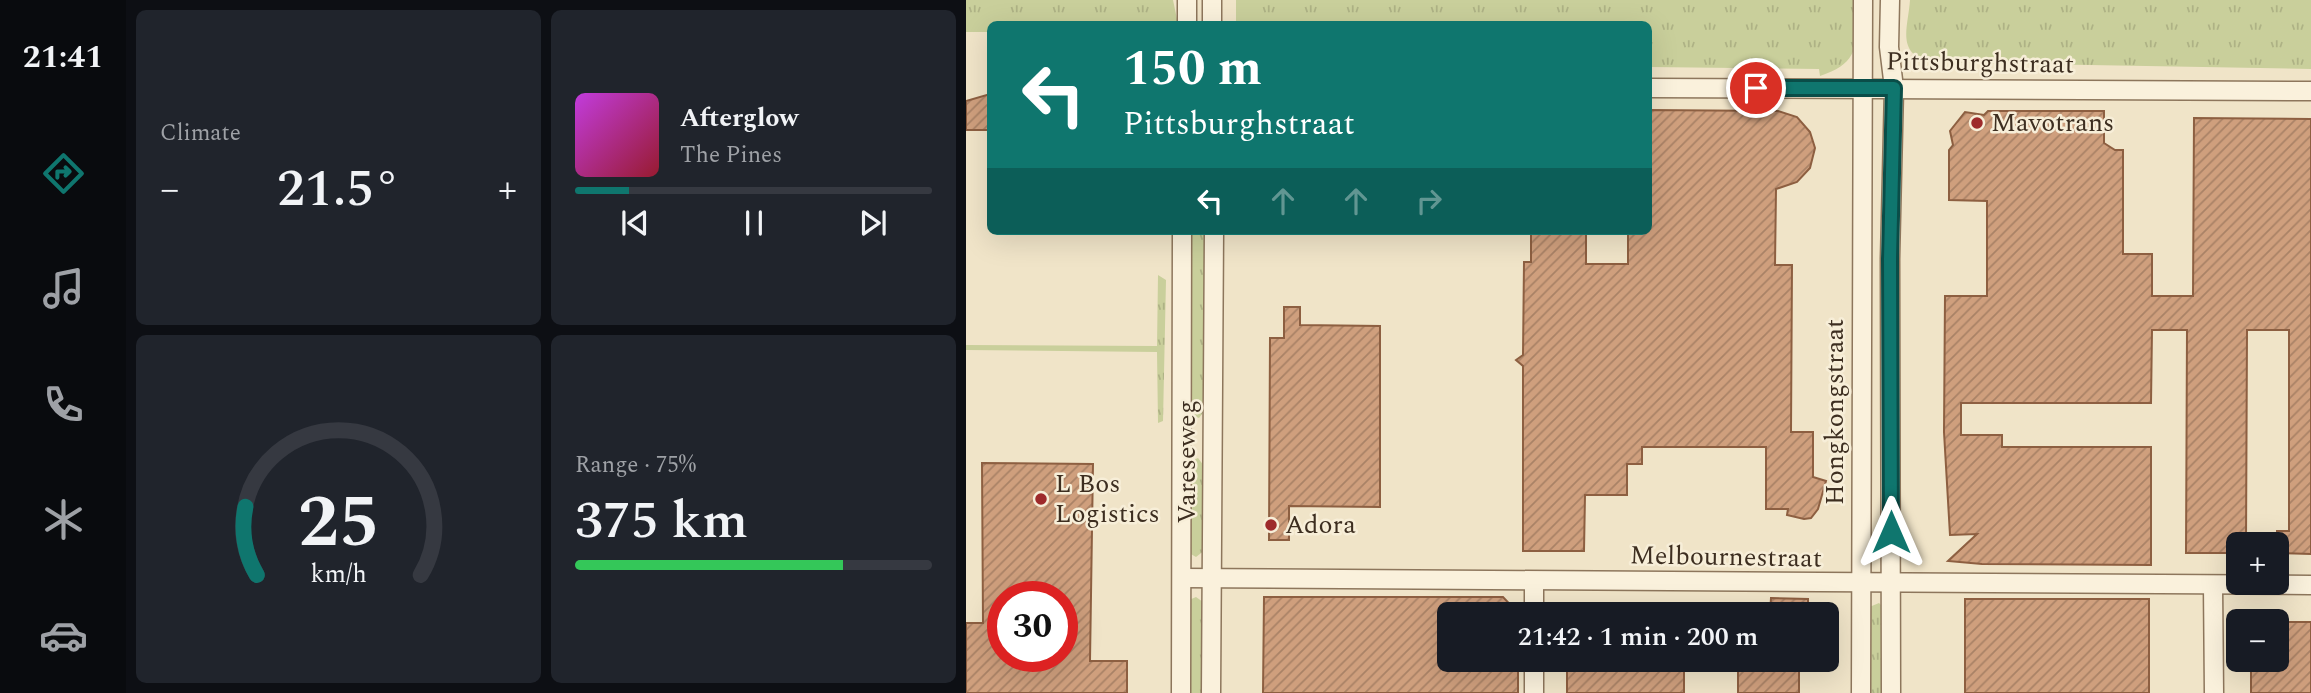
<!DOCTYPE html>
<html lang="en">
<head>
<meta charset="utf-8">
<style>
	:root { --surface:#171b24; --page:#20242c; --text:#f1f3f6; --muted:#9ea1a6; --line:#363941; --accent:#0f766e }
	body { margin:0; font-family:Spectral,serif; background:var(--page); color:var(--text); height:100vh; display:flex; flex-direction:column; font-size:26px; white-space:nowrap }
	* { box-sizing:border-box; margin:0 }
	p { font-size:23px; color:var(--muted) }
	.icon { flex:none; width:38px; height:38px; fill:none; stroke:currentColor; stroke-width:2; stroke-linecap:round; stroke-linejoin:round }
	.map { position:relative; flex:1; overflow:hidden }
	.side { display:flex; flex-direction:column; gap:10px; padding:10px; background:#0d0f14; width:840px }
	.side>* { flex:none }
	.guide { position:absolute; left:21px; top:21px; width:665px; height:214px; border-radius:10px; box-shadow:0 7px 28px #0002; background:#0f766e; color:#fff; overflow:hidden }
	.tools { position:absolute; left:1260px; top:532px; display:grid; gap:14px }
	.tools a { display:grid; place-items:center; width:63px; height:63px; border-radius:10px; background:var(--surface); box-shadow:0 7px 28px #0002; font-size:35px }
	.speed { position:absolute; left:21px; top:581px; display:flex; gap:14px; font-size:35px; font-weight:700; text-align:center }
	.speed>* { display:grid; place-content:center; width:91px; height:91px; border-radius:50%; background:var(--surface); box-shadow:0 7px 28px #0002; line-height:1 }
	.speed .limit { border:10px solid #d22; background:#fff; color:#111 }
	.pin { position:absolute; display:grid; place-items:center; width:60px; height:60px; color:#fff; margin:-30px; border:4px solid #fff; border-radius:50%; box-shadow:0 2px 7px #0007 }
	.me { position:absolute; width:77px; margin:-38px; rotate:0deg; stroke-linejoin:round; filter:drop-shadow(0 0 5px #0008) }
	.turn { display:flex; align-items:center; gap:24px; height:147px; padding:0 21px; font-size:32px }
	.turn .icon { width:91px; height:91px; stroke-width:2.5 }
	.turn b { display:block; font-size:49px; line-height:60px }
	.lanes { display:flex; align-items:center; height:66px; padding:0 21px; background:#0003; justify-content:center; gap:35px; direction:ltr }
	.lanes .off { opacity:.35 }
	.big { font-size:52px; font-weight:600; line-height:1.1 }
	.side .widget { flex:1; display:flex; flex-direction:column; justify-content:center; gap:10px; min-width:0; padding:0 24px; border-radius:10px; background:var(--page) }
	.side .dial { align-items:center; gap:0 }
	.dial svg { height:182px; overflow:visible; fill:none; stroke:var(--line); stroke-width:7; stroke-linecap:round; text-anchor:middle }
	.dial text { fill:var(--text); stroke:none }
	.song { display:flex; align-items:center; gap:21px }
	.cover { width:84px; height:84px; border-radius:10px; background:linear-gradient(135deg,hsl(290 70% 55%),hsl(350 70% 35%)) }
	.played { height:7px; border-radius:4px; background:linear-gradient(90deg,var(--accent) 15%,var(--line) 15%) }
	.keys { display:flex; justify-content:space-around; direction:ltr }
	.heat { display:flex; justify-content:space-between; align-items:center; font-size:38px; direction:ltr }
	.charge { height:10px; border-radius:5px; background:linear-gradient(90deg,#34c759 75%,var(--line) 0) }
	.side .tiles { flex:1; display:grid; gap:10px; grid-template-columns:repeat(2,1fr) }
	.trip { position:absolute; left:471px; top:602px; width:402px; height:70px; border-radius:10px; background:var(--surface); box-shadow:0 7px 28px #0002; font-weight:600; line-height:70px; text-align:center }
	main { display:flex; flex:1; min-height:0 }
	.tab-bar { display:flex; flex-direction:column; width:126px; justify-content:space-around; align-items:center; background:#090b0e; color:var(--muted) }
	.tab-bar .icon { width:49px; height:49px }
	.tab-bar .current { color:var(--accent) }
	.tab-bar b { font-size:32px; color:var(--text) }
	.map>svg:first-child { display:block }
	.grass { fill:url(#grass-tufts) }
	.building { fill:url(#building-hatch); stroke:#8d5f41; stroke-width:2; fill-rule:evenodd }
	.lines { fill:none; stroke-linecap:round; stroke-linejoin:round }
	.street-casing { stroke:#8d765c; stroke-width:21 }
	.street { stroke:#faf1dc; stroke-width:18 }
	.route-casing { stroke:#0a4d48; stroke-width:18 }
	.route { stroke:#0f766e; stroke-width:12 }
	.poi-dot { fill:#9e2a2b; stroke:#f7eed8; stroke-width:2.5 }
	.labels { text-anchor:middle; dominant-baseline:central; stroke-width:5; stroke-linejoin:round; paint-order:stroke }
	.street-label { font-size:26px; fill:#3d2e20; stroke:#f7eed8 }
	.poi-label { font-size:26px; fill:#3d2e20; stroke:#f7eed8; text-anchor:start }
</style>
</head>
<body>
<main>
<nav class="tab-bar">
<b>21:41</b>
<svg class="icon current" aria-label="directions" viewBox="0 0 24 24"><path d="M12 3l9 9-9 9-9-9zM9 14v-3h6M13 9l2 2-2 2"/></svg>
<svg class="icon" aria-label="music" viewBox="0 0 24 24"><path d="M9 18V5l10-2v13"/><circle cx="6" cy="18" r="3"/><circle cx="16" cy="16" r="3"/></svg>
<svg class="icon" aria-label="phone" viewBox="0 0 24 24"><path d="M5 4h4l2 5-3 2q2 4 5 5l2-3 5 2v4C11 20 4 13 5 4z"/></svg>
<svg class="icon" aria-label="climate" viewBox="0 0 24 24"><path d="M12 3v18M4 7l16 10M4 17L20 7"/></svg>
<svg class="icon" aria-label="car" viewBox="0 0 24 24"><path d="M5 17H2v-5l4-1 3-4h7l3 4 3 1v5h-3M9 17h6M6 11h13"/><circle cx="7" cy="17" r="2"/><circle cx="17" cy="17" r="2"/></svg>
</nav>
<section class="side">
<div class="tiles">
<div class="widget"><p>Climate</p>
<div class="heat"><a>−</a><b class="big">21.5°</b><a>+</a></div>
</div>
<div class="widget">
<div class="song"><i class="cover"></i><div><b>Afterglow</b><p>The Pines</p></div></div>
<div class="played"></div>
<div class="keys"><svg class="icon" aria-label="previous" viewBox="0 0 24 24"><path d="M18 5L8 12l10 7zM5 5v14"/></svg><svg class="icon" aria-label="pause" viewBox="0 0 24 24"><path d="M8 5v14M16 5v14"/></svg><svg class="icon" aria-label="next" viewBox="0 0 24 24"><path d="M6 5l10 7-10 7zM19 5v14"/></svg></div>
</div>
<div class="widget dial"><svg viewBox="0 0 100 80">
<path d="M14 69A42 42 0 1 1 86 69"/>
<path d="M14 69A42 42 0 0 1 9 39" stroke="#0f766e"/>
<text x="50" y="56" font-size="32" font-weight="700">25</text>
<text x="50" y="72" font-size="11">km/h</text>
</svg></div>
<div class="widget"><p>Range · 75%</p><b class="big">375 km</b><div class="charge"></div></div>
</div>
</section>
<div class="map">
<svg width="1345" height="693" viewBox="0 0 1345 693">
	<defs>
		<pattern id="grass-tufts" width="24" height="20" patternUnits="userSpaceOnUse" patternTransform="scale(1.75)"><rect width="24" height="20" fill="#c9cf9b"/><path d="M3 7l-1-3M5 7V3M7 7l1-3M15 17l-1-3M17 17v-4M19 17l1-3" fill="none" stroke="#aeb285"/></pattern>
		<pattern id="building-hatch" width="6" height="6" patternUnits="userSpaceOnUse" patternTransform="scale(1.75)"><rect width="6" height="6" fill="#cf9f7d"/><path d="M-1 1l2-2M0 6l6-6M5 7l2-2" fill="none" stroke="#a98266"/></pattern>
	</defs>
	<rect width="100%" height="100%" fill="#f0e4c8"/>
	<g class="grass">
		<polygon points="0,0 207,0 212,24 24,24 24,32 0,32"/>
		<path d="M270,0H891C890,39 898,62 854,76L853,69L683,67L682,24H270Z"/>
		<path d="M944,0H1345V69L963,62C930,52 942,28 944,0Z"/>
		<polygon points="222,231 240,231 239,410 233,418 223,414"/>
		<polygon points="192,275 200,280 197,421 192,423 191,352 0,350 0,345 191,346"/>
		<polygon points="232,458 238,466 239,550 230,557 223,553 223,462"/>
		<polygon points="230,597 237,602 237,693 220,693 223,600"/>
		<polygon points="913,603 918,608 918,693 901,693 901,608"/>
	</g>
	<g class="building">
		<polygon points="24,94 24,130 0,130 0,101"/>
		<polygon points="682,110 812,111 831,117 844,132 849,148 844,168 831,182 810,189 809,265 826,265 825,432 847,432 847,477 860,481 852,509 845,518 838,519 821,515 822,509 800,509 800,447 676,447 676,464 661,464 661,495 619,495 618,551 557,551 557,366 550,360 557,355 558,262 565,262 565,231 620,231 620,264 662,264 662,231 682,231"/>
		<polygon points="1022,111 1138,111 1138,143 1149,150 1157,150 1157,254 1186,254 1186,296 1227,296 1228,118 1345,119 1345,554 1311,553 1311,531 1323,531 1323,330 1281,330 1280,544 1272,544 1272,553 1220,553 1221,330 1186,330 1185,403 995,403 995,435 1036,435 1036,447 1185,447 1185,565 1016,564 982,561 1011,534 984,535 978,432 979,296 1021,296 1021,201 983,200 983,150 987,145 984,131 999,112 1018,115"/>
		<polygon points="318,307 334,307 334,325 414,326 414,507 323,506 323,540 303,540 304,338 318,338"/>
		<path d="M16,463L127,464L124,661H161V693H0V623H17ZM37,597H96V656H37Z"/>
		<polygon points="298,597 537,597 553,614 483,614 483,660 552,660 552,693 297,693"/>
		<polygon points="805,598 842,599 842,614 804,614"/>
		<rect x="999" y="599" width="184" height="94"/>
		<polygon points="1311,622 1345,622 1345,693 1285,693 1285,660 1311,660"/>
		<rect x="601" y="660" width="117" height="33"/>
		<rect x="772" y="660" width="61" height="33"/>
	</g>
	<g class="lines">
		<defs>
			<g id="street">
				<polyline points="221,0 221,24"/>
				<polyline points="924,0 923,47 928,88 924,259 925,693"/>
				<polyline points="246,24 246,0"/>
				<polyline points="682,88 1345,91"/>
				<polyline points="216,578 1345,585"/>
				<polyline points="1247,585 1248,693"/>
				<polyline points="568,614 568,581"/>
				<polyline points="215,693 216,231"/>
				<polyline points="245,693 248,231"/>
				<polyline points="568,693 568,660"/>
				<polyline points="895,693 897,0"/>
			</g>
		</defs>
		<use href="#street" class="street-casing"/>
		<use href="#street" class="street"/>
	</g>
	<g class="lines">
		<defs>
			<polyline id="route" points="790,88 928,88 924,259 925,532"/>
		</defs>
		<use href="#route" class="route-casing"/>
		<use href="#route" class="route"/>
	</g>
	<g class="poi-dot">
		<circle cx="1011" cy="123" r="7"/>
		<circle cx="75" cy="499" r="7"/>
		<circle cx="305" cy="525" r="7"/>
	</g>
	<g class="labels">
		<g class="street-label">
			<text transform="translate(1014 63) rotate(1)">Pittsburghstraat</text>
			<text transform="translate(869 412) rotate(-90)">Hongkongstraat</text>
			<text transform="translate(221 462) rotate(-90)">Vareseweg</text>
			<text transform="translate(760 557) rotate(1)">Melbournestraat</text>
		</g>
		<g class="poi-label">
			<text x="1025" y="123">Mavotrans</text>
			<text x="89" y="484">L Bos<tspan x="89" dy="30">Logistics</tspan></text>
			<text x="319" y="525">Adora</text>
		</g>
	</g>
</svg>
<div class="tools">
<a>+</a>
<a>−</a>
</div>
<div class="speed"><div class="limit">30</div></div>
<div class="pin" style="left:790px;top:88px;background:#d93025"><svg class="icon" aria-label="arrive" viewBox="0 0 24 24"><path d="M6 21V4h12l-3 4 3 4H6"/></svg></div>
<svg class="me" style="left:925px;top:532px" viewBox="-20 -20 40 40"><path d="M0-17L14 15 0 8-14 15z" fill="#0f766e" stroke="#fff" stroke-width="4"/></svg>
<div class="trip">21:42 · 1 min · 200 m</div>
<div class="guide">
<div class="turn"><svg class="icon" aria-label="left" viewBox="0 0 24 24"><path d="M17 20v-9H6M10 6l-5 5 5 5"/></svg><div><b>150 m</b>Pittsburghstraat</div></div>
<div class="lanes"><svg class="icon" aria-label="left" viewBox="0 0 24 24"><path d="M17 20v-9H6M10 6l-5 5 5 5"/></svg><svg class="icon off" aria-label="ahead" viewBox="0 0 24 24"><path d="M12 20V5M6 11l6-6 6 6"/></svg><svg class="icon off" aria-label="ahead" viewBox="0 0 24 24"><path d="M12 20V5M6 11l6-6 6 6"/></svg><svg class="icon off" aria-label="right" viewBox="0 0 24 24"><path d="M7 20v-9h11M14 6l5 5-5 5"/></svg></div>
</div>
</div>
</main>
</body>
</html>
